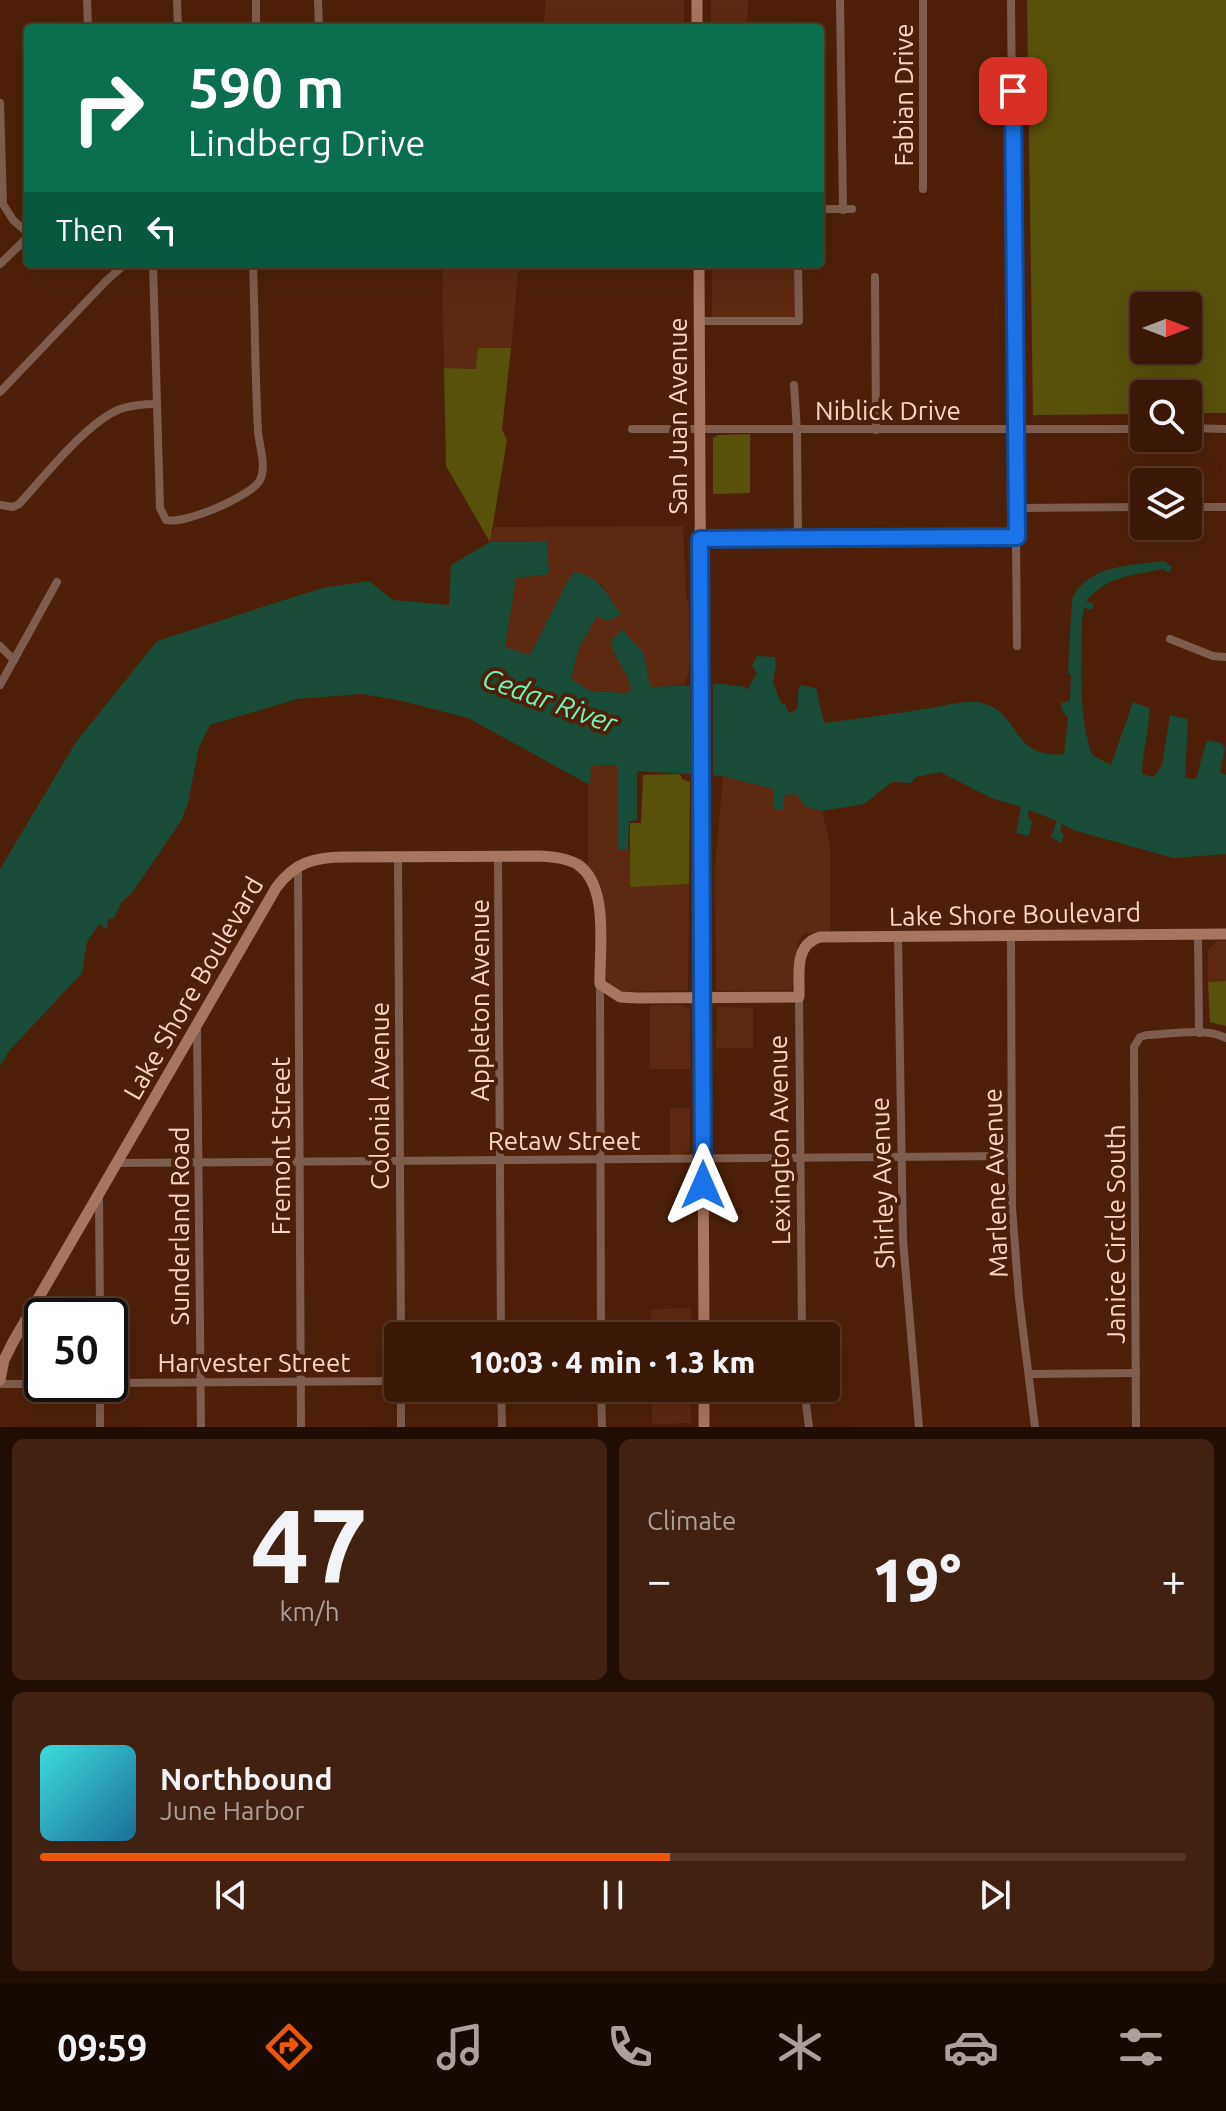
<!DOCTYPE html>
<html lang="en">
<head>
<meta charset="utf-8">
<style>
	:root { --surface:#3a1807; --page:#412111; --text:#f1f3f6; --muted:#aba09b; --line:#543728; --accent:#ea580c }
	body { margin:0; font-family:Ubuntu,sans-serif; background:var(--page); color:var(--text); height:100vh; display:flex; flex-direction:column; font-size:30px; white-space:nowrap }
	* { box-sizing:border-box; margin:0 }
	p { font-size:26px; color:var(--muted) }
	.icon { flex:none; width:44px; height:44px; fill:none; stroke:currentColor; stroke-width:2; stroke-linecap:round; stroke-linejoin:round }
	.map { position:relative; height:1427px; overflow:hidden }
	.drawer { display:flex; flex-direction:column; gap:12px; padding:12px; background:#200d04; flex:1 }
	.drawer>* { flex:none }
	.guide { position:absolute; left:24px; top:24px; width:800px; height:244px; border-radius:8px; box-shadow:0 8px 32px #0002,0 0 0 2px var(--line); background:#0b6e4f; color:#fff; overflow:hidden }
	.needle { width:52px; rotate:90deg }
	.fabs { position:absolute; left:1130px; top:292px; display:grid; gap:16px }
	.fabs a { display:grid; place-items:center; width:72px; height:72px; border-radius:8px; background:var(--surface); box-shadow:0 8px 32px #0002,0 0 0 2px var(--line); font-size:40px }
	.speed { position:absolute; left:24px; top:1298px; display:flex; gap:16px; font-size:40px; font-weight:700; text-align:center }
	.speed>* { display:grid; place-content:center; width:104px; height:104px; border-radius:50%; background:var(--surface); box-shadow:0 8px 32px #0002,0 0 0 2px var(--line); line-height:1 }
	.speed .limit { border:4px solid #111; border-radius:12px; background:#fff; color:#111 }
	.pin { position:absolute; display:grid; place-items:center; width:68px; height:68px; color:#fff; margin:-34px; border-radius:16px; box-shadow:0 4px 12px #0006 }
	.me { position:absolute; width:88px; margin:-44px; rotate:0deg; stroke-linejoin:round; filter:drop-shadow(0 0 6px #0008) }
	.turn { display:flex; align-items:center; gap:28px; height:168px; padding:0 32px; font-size:36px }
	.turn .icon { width:104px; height:104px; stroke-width:2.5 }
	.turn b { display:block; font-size:56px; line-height:68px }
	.then { display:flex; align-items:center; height:76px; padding:0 32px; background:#0003; gap:16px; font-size:30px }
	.big { font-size:60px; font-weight:800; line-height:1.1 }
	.drawer .tile { flex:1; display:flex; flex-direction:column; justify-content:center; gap:12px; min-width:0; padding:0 28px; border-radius:12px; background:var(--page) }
	.drawer .dial { align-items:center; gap:0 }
	.dial b { font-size:104px; line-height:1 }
	.song { display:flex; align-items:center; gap:24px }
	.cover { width:96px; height:96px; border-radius:12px; background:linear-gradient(135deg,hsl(180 70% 55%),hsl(200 70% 35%)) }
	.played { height:8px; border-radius:4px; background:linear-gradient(90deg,var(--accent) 55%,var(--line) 55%) }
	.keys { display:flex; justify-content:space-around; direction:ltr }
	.heat { display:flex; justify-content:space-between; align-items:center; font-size:44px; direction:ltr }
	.drawer .tiles { flex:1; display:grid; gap:12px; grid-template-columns:1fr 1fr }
	.tile:last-child { grid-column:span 2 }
	.trip { position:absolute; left:384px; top:1322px; width:456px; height:80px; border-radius:8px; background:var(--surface); box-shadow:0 8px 32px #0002,0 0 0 2px var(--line); font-weight:800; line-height:80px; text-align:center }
	.menu { display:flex; height:128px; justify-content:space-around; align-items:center; background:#170a03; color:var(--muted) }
	.menu .icon { width:56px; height:56px }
	.menu .on { color:var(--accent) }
	.menu b { font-size:36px; color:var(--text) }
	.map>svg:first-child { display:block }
	.built { fill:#5d2a11 }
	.green { fill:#57510a; fill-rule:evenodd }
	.water { fill:#194c39 }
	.pier { fill:#4e2009 }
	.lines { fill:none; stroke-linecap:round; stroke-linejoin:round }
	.street { stroke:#7d5d4f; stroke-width:8 }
	.secondary { stroke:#a8755f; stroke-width:11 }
	.route-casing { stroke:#114b97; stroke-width:20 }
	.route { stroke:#1a73e8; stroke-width:14 }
	.labels { text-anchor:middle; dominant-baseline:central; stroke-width:8; stroke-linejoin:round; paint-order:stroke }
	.street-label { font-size:26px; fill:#fad5c5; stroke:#4e2009 }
	.water-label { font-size:28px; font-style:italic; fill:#71f2be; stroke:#4e2009 }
</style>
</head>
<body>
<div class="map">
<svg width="1226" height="1427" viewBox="0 0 1226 1427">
	<rect width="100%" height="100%" fill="#4e2009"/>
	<g class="built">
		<polygon points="546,0 684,0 684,28 543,28"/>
		<polygon points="711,0 748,0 747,28 711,28"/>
		<polygon points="442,264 519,264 511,348 478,348 477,369 444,368"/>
		<polygon points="712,264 795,264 795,318 712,319"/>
		<polygon points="683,526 686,597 689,607 689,671 684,685 651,687 646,676 645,657 628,638 614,655 629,674 631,690 626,693 591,691 571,679 578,650 597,616 616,608 601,584 569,578 529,656 505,647 516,578 547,541 490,542 494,527"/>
		<polygon points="617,765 618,849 630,850 630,887 689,884 688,990 619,992 610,985 605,973 602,886 588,866 588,784 590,784 590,766"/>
		<polygon points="723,776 773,789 773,804 784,795 798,794 804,806 822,811 830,845 830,932 805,933 797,943 796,983 790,990 720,991 716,989 715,867"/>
		<polygon points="1216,941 1226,941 1226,981 1208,982 1208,950"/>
		<polygon points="650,1005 683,1005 690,1009 690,1069 650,1069"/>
		<polygon points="717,1007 753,1008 753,1048 716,1048"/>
		<polygon points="670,1108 690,1108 690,1151 679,1156 670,1156"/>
		<polygon points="691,1308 691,1336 651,1336 651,1309"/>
		<polygon points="651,1388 690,1388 691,1423 652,1424"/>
	</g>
	<g class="green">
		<path d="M1027,0H1226V413H1188V394H1144V414L1033,415ZM1188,306V350H1144V306Z"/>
		<polygon points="478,348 511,348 502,429 507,440 490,542 446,466 444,368 476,369"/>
		<polygon points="750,434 750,493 713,494 713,438 718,435"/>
		<polygon points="680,774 682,779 690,782 689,884 630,887 630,823 641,823 643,775"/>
		<polygon points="1226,981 1226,1026 1210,1022 1208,982"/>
	</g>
	<path class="water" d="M547,541L549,574L516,578L505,647L530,655L569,578L575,572C599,576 609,597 621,615L607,621L597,616L578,650L571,679L591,691L626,693L631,690C628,668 613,661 611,640L623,629C629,639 639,645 644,655C648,665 646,676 651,687L723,684L745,687L747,690L757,673L752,666L757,656L775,657L776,665L773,682L781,703L785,704L789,713L796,710C800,702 796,694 800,685L816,688L824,723C859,718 895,714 930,708C946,706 970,698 986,704C1021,716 1012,759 1064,754L1068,718L1062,710L1061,703L1070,701L1071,675L1068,673L1072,599C1087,565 1132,565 1164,561L1172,567L1169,573L1163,569C1131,576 1109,575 1086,601L1094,604L1092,610L1084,608L1082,620C1082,666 1077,711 1092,755L1111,765L1133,702L1149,708C1150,731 1142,751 1142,774L1154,777L1162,765L1170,715L1188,719L1185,778L1196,779L1207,740L1221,743L1225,748L1220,773L1226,775V854L1173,858L1073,830L1062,824L1060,830L1064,836L1061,843L1051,837L1057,821L1029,810L1027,815L1032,821L1029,836L1016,833L1021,807L991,798L940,772L916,777L911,783L892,782L864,804L822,811L804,806L797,794L784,795L783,810H774L773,789L723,776L637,771V820L629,821L628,850H618L617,765L591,766L590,785L468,718L398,700L361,694L297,699L210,725L199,747L188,803L181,821L132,893L121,903L114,919L110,918L107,922L108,929L99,924L87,942L82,973L9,1051L0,1066V869L76,742L157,641L322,588L369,581L393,600L449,605L451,565L490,542Z"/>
	<polygon class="pier" points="713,680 713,780 691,778 690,681"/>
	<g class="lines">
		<g class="street">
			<polyline points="87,0 88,28"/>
			<polyline points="177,0 178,28"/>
			<polyline points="318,0 319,28"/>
			<polyline points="840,0 843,210"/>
			<polyline points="923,0 923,189"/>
			<polyline points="1011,0 1017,646"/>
			<polyline points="256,28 256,0"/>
			<polyline points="0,103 3,204 13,220 28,233"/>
			<polyline points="820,209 852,209"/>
			<polyline points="0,264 28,237"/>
			<path d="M153,264L160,508L166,520C184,525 252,496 260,480C267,466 259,446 258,431C255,376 255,320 253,264"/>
			<polyline points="875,277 876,430"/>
			<polyline points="699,321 799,321 798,264"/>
			<polyline points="794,385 797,431 798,539"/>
			<polyline points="0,392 106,281 125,264"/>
			<polyline points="1188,428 1226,429"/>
			<polyline points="632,429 1144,429"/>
			<path d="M0,505L13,507L19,504C44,477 87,422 120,409C132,405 144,404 157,404"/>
			<polyline points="1188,507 1226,507"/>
			<polyline points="1017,508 1144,507"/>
			<polyline points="700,539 1017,537"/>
			<polyline points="1170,639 1213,656 1226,657"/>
			<polyline points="0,646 14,660"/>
			<polyline points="0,685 57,582"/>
			<polyline points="398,856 401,1336"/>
			<polyline points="498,856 501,1336"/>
			<polyline points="298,865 301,1427"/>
			<polyline points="1198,934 1199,1033"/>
			<polyline points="1011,936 1012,1208 1019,1298 1035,1427"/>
			<polyline points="898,937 903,1240 919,1427"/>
			<polyline points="600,984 601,1336"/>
			<polyline points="799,997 802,1336"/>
			<polyline points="197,1025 201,1427"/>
			<polyline points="117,1163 1011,1156"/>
			<polyline points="99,1197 100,1316"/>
			<polyline points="1030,1374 1136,1373"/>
			<polyline points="110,1383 398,1381"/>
			<polyline points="0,1384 42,1384"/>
			<polyline points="100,1384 100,1427"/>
			<polyline points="401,1388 401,1427"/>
			<polyline points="501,1388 502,1427"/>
			<polyline points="601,1388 602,1427"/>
			<polyline points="804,1388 809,1427"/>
			<path d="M1136,1427L1134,1047L1140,1037L1147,1035C1170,1034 1205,1027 1226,1038"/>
		</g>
		<g class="secondary">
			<polyline points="697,0 697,28"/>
			<polyline points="699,264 704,1336"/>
			<path d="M0,1380L4,1360L13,1342L276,888C294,863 314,857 344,857L540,856C553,857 566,858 577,864C610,885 599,950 600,984L620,997L638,998L799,997C800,975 793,945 820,937L1226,934"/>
			<polyline points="704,1388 704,1427"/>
		</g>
	</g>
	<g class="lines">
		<defs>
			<polyline id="route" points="703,1185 700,539 1017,537 1013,91"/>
		</defs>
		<use href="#route" class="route-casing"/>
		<use href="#route" class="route"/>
	</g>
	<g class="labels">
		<g class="street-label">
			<text transform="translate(903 95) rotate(-90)">Fabian Drive</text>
			<text x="888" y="410">Niblick Drive</text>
			<text transform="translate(677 416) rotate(-90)">San Juan Avenue</text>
			<text transform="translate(1015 914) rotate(-1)">Lake Shore Boulevard</text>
			<text transform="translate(193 988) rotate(-60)">Lake Shore Boulevard</text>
			<text transform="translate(479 1000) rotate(-90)">Appleton Avenue</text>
			<text transform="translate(379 1096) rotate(-90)">Colonial Avenue</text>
			<text x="564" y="1140">Retaw Street</text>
			<text transform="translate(779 1140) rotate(-91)">Lexington Avenue</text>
			<text transform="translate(280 1146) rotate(-90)">Fremont Street</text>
			<text transform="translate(882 1183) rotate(-92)">Shirley Avenue</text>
			<text transform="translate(995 1183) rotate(-92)">Marlene Avenue</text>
			<text transform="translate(179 1226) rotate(-90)">Sunderland Road</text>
			<text transform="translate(1115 1234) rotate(-90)">Janice Circle South</text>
			<text x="254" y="1362">Harvester Street</text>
		</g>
		<g class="water-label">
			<text transform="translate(550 700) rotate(20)">Cedar River</text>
		</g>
	</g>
</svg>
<div class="fabs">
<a><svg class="needle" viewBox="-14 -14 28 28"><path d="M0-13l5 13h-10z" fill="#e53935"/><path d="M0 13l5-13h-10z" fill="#aba09b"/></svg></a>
<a><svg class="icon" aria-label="search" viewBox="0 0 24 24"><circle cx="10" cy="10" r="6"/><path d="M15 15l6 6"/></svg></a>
<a><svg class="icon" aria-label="layers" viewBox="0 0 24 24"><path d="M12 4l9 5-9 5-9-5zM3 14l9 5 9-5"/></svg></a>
</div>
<div class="speed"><div class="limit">50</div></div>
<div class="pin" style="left:1013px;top:91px;background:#d93025"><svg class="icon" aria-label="arrive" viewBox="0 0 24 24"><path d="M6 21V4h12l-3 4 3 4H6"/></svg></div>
<svg class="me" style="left:703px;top:1185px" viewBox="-20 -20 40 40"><path d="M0-17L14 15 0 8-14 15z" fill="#1a73e8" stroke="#fff" stroke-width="4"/></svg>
<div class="trip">10:03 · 4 min · 1.3 km</div>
<div class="guide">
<div class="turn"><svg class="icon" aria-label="right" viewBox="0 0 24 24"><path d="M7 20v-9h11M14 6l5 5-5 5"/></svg><div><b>590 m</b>Lindberg Drive</div></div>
<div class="then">Then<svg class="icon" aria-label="left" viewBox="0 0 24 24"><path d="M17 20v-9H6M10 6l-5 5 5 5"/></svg></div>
</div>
</div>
<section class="drawer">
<div class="tiles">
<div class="tile dial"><b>47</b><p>km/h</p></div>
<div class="tile"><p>Climate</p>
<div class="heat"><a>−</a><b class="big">19°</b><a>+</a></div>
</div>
<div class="tile">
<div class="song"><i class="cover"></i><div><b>Northbound</b><p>June Harbor</p></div></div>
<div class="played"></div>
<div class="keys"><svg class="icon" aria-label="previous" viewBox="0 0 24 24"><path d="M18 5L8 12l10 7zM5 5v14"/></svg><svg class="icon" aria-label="pause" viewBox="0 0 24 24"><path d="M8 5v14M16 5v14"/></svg><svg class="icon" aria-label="next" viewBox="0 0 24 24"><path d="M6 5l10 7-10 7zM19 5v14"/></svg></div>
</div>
</div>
</section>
<nav class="menu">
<b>09:59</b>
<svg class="icon on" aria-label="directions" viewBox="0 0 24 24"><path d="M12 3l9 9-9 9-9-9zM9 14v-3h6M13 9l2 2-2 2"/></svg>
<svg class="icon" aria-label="music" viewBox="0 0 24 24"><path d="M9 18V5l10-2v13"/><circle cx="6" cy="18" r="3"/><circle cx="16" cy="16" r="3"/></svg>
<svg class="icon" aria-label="phone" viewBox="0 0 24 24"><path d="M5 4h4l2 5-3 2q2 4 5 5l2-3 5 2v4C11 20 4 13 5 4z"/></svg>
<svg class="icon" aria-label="climate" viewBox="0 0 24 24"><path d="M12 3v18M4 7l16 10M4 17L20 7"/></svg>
<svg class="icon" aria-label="car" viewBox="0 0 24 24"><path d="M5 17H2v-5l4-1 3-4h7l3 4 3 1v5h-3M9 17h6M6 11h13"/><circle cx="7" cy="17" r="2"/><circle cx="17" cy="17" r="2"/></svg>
<svg class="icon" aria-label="filters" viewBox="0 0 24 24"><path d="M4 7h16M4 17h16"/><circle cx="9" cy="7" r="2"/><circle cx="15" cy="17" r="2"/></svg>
</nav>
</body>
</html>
